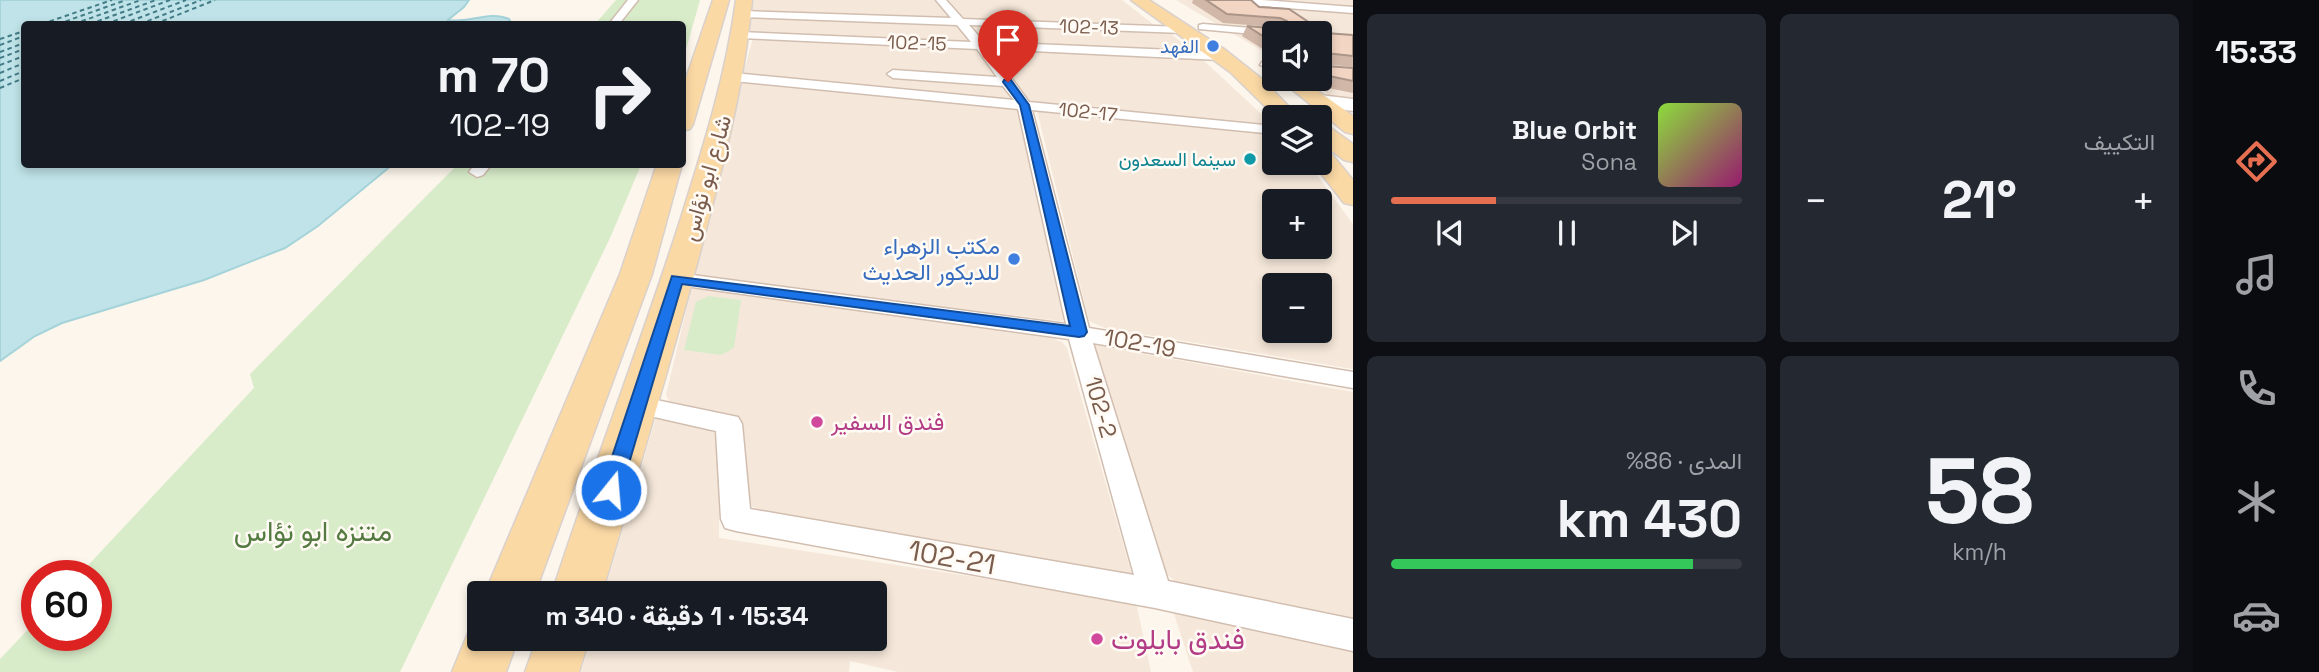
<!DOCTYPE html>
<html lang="ar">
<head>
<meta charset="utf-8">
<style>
	:root { --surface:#171b24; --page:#242831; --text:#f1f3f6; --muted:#9ea1a6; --line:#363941; --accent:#e76f51 }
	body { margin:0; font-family:"Space Grotesk",Vazirmatn,sans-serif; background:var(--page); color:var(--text); direction:rtl; height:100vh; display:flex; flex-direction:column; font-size:26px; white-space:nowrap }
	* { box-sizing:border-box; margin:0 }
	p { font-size:23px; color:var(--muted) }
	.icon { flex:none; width:38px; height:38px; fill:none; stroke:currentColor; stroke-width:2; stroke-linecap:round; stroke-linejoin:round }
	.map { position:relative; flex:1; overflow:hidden; direction:ltr }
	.sheet { display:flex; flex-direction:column; gap:14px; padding:14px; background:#0d0f14; width:840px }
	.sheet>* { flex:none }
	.banner { position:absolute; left:21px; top:21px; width:665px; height:147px; border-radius:7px; box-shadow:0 4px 10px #0003; direction:rtl; background:#171b24; color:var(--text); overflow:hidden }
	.buttons { position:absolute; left:1262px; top:21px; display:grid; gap:14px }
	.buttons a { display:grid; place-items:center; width:70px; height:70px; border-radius:7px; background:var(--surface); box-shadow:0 4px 10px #0003; font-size:35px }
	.speed { position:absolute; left:21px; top:560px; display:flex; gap:14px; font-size:35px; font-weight:700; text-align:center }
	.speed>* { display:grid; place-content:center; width:91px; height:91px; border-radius:50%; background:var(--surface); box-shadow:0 4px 10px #0003; line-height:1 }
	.speed .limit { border:10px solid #d22; background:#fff; color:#111 }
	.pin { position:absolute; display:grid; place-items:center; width:60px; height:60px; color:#fff; margin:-72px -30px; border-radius:50% 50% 50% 0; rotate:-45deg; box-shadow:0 0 7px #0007 }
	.pin .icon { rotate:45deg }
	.me { position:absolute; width:77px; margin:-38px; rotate:17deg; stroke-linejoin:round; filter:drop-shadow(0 0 5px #0008) }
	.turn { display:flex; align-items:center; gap:24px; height:147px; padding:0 21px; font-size:32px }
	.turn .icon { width:91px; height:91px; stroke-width:2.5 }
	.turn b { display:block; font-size:49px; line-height:60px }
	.big { font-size:52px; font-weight:800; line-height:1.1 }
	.sheet .tile { flex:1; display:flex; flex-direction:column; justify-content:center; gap:10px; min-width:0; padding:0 24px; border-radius:10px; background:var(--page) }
	.sheet .dial { align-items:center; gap:0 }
	.dial b { font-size:91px; line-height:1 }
	.song { display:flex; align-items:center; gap:21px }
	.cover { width:84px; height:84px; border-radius:10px; background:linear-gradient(135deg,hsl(90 70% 55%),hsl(320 70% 35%)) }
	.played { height:7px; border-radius:4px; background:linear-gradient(90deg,var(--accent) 30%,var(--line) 30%) }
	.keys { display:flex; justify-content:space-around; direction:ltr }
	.heat { display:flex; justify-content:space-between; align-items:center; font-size:38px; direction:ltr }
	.charge { height:10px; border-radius:5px; background:linear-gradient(90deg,#34c759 86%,var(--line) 0) }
	.sheet .tiles { flex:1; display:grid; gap:14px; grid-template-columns:repeat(2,1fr) }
	.trip { position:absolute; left:467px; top:581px; width:420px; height:70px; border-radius:7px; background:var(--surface); box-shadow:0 4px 10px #0003; font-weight:800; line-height:70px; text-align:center; direction:rtl }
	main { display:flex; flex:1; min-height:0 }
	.menu { display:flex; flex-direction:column; width:126px; justify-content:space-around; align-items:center; background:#090b0e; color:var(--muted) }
	.menu .icon { width:49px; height:49px }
	.menu .active { color:var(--accent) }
	.menu b { font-size:32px; color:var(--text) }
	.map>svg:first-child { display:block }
	.residential { fill:#f5e8da; fill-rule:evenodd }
	.green { fill:#d8ecc9 }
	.water { fill:#bfe3e8; stroke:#a5d3da; stroke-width:2 }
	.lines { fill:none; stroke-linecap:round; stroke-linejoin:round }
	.ferry { stroke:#437c86; stroke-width:2; stroke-dasharray:4.5 3.5; stroke-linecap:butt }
	.street-casing { stroke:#d1beb0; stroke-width:3 }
	.secondary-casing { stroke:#d6c0b0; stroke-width:3 }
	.primary-casing { stroke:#dad1cd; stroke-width:3 }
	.street { fill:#fff; fill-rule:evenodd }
	.secondary { fill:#fff; fill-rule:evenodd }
	.primary { fill:#fbd9a5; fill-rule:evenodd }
	.wall { fill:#d1b7a8 }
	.building { fill:#f3d5c3; stroke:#aa9588; stroke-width:2 }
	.route { fill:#1a73e8; stroke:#114b97; stroke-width:2 }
	.shop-dot { fill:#3f7fe0; stroke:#fffaf3; stroke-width:2.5 }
	.culture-dot { fill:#0f9aa8; stroke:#fffaf3; stroke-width:2.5 }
	.hotel-dot { fill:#d1479c; stroke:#fffaf3; stroke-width:2.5 }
	.labels { text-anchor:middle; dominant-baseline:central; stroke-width:5; stroke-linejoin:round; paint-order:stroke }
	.far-street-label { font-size:19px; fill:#7a5c4d; stroke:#fffaf3 }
	.far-shop-label { font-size:19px; fill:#366cbe; stroke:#fffaf3; text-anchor:end }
	.far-culture-label { font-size:19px; fill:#0d838f; stroke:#fffaf3; text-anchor:end }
	.street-label { font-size:23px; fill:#7a5c4d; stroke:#fffaf3 }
	.shop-label { font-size:23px; fill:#366cbe; stroke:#fffaf3; text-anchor:end }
	.hotel-label { font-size:23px; fill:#b23c85; stroke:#fffaf3; text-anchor:start }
	.near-park-label { font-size:28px; fill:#537a41; stroke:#fffaf3 }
	.near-street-label { font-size:28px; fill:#7a5c4d; stroke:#fffaf3 }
	.near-hotel-label { font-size:28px; fill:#b23c85; stroke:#fffaf3; text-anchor:start }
</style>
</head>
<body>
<main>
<nav class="menu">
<b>15:33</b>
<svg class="icon active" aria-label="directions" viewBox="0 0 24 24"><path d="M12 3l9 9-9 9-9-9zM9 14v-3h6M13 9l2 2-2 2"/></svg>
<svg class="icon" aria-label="music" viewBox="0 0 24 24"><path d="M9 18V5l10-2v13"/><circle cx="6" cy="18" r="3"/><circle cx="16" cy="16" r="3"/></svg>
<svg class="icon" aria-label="phone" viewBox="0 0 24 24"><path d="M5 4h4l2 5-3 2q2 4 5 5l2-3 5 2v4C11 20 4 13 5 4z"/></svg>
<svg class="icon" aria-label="climate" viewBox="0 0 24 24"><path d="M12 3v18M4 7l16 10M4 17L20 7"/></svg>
<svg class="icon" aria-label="car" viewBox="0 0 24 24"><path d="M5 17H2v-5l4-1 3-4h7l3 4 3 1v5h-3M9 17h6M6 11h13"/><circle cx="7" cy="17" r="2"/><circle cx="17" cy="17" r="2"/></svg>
</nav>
<section class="sheet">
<div class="tiles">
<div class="tile"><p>التكييف</p>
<div class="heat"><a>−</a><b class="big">21°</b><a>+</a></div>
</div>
<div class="tile">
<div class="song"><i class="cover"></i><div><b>Blue Orbit</b><p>Sona</p></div></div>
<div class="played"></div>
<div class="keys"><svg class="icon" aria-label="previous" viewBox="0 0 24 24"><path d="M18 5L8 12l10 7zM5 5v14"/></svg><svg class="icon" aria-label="pause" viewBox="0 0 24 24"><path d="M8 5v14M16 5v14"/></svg><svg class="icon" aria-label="next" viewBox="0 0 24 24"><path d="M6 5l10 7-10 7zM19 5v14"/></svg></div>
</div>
<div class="tile dial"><b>58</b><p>km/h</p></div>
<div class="tile"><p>المدى · 86%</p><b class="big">430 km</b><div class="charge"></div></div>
</div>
</section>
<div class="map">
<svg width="1353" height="672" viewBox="0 0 1353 672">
	<rect width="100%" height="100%" fill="#fdf6ec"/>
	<g class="residential">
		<polygon points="752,0 937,0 951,20 751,12"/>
		<polygon points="948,0 1122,0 1158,28 962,20"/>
		<polygon points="1176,0 1353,0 1353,112 1306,79 1320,79 1320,33 1274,33 1274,58"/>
		<polygon points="751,17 955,23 971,43 748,33"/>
		<polygon points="970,24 1163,32 1170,33 1193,52 986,44"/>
		<polygon points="753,38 976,48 1012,100 743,74"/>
		<polygon points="989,49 1201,58 1271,123 1234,123 1033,102 1029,100"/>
		<polygon points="740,81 1020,109 1065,319 1061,321 695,277"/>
		<path d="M1037,111L1274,134V163H1308L1353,224V369L1105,328L1089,321ZM1274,201H1320V247H1274ZM1274,285H1320V331H1274Z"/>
		<polygon points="696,287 1051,338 1062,342 1067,348 1132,575 766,513 753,507 743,498 743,429 740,420 730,414 669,401 666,395 691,290"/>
		<polygon points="1095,345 1353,392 1353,620 1177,583 1167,574 1092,350"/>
		<polygon points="656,417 714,427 719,436 719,538 1127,600 1137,607 1151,672 898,672 850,661 849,672 581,672 591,639 875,639 875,593 604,593"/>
		<polygon points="1173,611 1353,649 1353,672 1193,672"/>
	</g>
	<g class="green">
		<polygon points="616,0 700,0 683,60 682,24 595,24"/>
		<polygon points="457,165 641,165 610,238 400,672 0,672 0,659 37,620 37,635 96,635 96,576 78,576 254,388 250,374"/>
		<polygon points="709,296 741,300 734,348 721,355 684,350 696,302"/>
	</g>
	<path class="water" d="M0,0H469L464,7L448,20C469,24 488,10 509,19L512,24H24V164L392,165L318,226L285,248L204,280L62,323L35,336L0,361Z"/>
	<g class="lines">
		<g class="ferry">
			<polyline points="42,24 112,0"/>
			<polyline points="58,24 126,0"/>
			<polyline points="74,24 141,0"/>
			<polyline points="90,24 156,0"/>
			<polyline points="106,24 170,0"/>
			<polyline points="123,24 186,0"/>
			<polyline points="140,24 201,0"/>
			<polyline points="155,24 215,0"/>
			<polyline points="0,39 24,31"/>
			<polyline points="0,45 24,36"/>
			<polyline points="0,52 24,43"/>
			<polyline points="0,58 24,49"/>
			<polyline points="0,65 24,56"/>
			<polyline points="0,73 24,63"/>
			<polyline points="0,81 24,71"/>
			<polyline points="0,88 24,78"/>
		</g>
		<defs>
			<g id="street">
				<polygon points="628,0 638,0 619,24 609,24"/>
				<polygon points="936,0 946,0 963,19 1183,27 1189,30 1183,33 969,25 984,42 1220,52 1226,56 1220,60 990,49 1029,102 1274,126 1274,134 1032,110 1089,328 1353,372 1353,388 1093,343 1168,581 1353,619 1353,651 1155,608 736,531 725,528 721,519 716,431 628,411 624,405 628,399 637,396 738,417 742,424 750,509 1134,575 1069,339 677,285 670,283 667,279 670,275 677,273 1066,324 1018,109 734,81 728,77 734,73 1014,100 1003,86 893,78 887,74 893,70 997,77 977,49 740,38 734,35 740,32 971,42 957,25 743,17 738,14 743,11 951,18"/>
				<polygon points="1217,0 1262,0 1353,7 1353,13 1222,3"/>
				<polygon points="1203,24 1275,30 1281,33 1274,33 1274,36 1199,29 1199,25"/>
				<polygon points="1274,61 1274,69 1260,65 1262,62"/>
				<polygon points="475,164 492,164 483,175 477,177 469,172"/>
			</g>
			<polygon id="secondary" points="1320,95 1353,99 1353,111 1313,105 1310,101 1313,97"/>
			<g id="primary">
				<polygon points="713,0 729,0 693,124 690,129 682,131 682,90"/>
				<path d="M736,0H752C744,89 721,174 698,260C668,372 635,482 602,593H552C592,469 640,346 680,221C703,148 726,76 736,0Z"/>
				<polygon points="1131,0 1149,0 1224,49 1262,79 1299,117 1276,117 1230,72"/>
				<polygon points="1279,79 1301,79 1353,116 1353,134 1345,132"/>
				<polygon points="1320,124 1328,126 1353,144 1353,162 1344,160 1320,142"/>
				<polygon points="1320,149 1329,151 1353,180 1353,205 1344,203 1313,163 1320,163"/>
				<polygon points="657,164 682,164 652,274 535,593 485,593 620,274"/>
				<polygon points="480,619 480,639 518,639 506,672 452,672 473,621"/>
				<polygon points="537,639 589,639 579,672 525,672"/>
			</g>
		</defs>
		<use href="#street" class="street-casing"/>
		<use href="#secondary" class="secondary-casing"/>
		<use href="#primary" class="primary-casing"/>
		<use href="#street" class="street"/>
		<use href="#secondary" class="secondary"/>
		<use href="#primary" class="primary"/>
	</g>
	<polygon class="wall" points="1193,0 1251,0 1259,7 1325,33 1353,35 1353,67 1324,64 1326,66 1353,68 1353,93 1323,87 1309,79 1320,79 1320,33 1274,33 1274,56 1242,36 1247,26 1278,29 1275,27 1223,23 1192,3"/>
	<polygon class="building" points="1206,0 1251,0 1259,7 1289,9 1325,33 1353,35 1353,56 1326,53 1323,63 1326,66 1353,68 1353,81 1329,76 1320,71 1320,33 1274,33 1274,43 1247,26 1279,29 1288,25 1287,21 1280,18 1227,14"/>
	<polygon class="route" points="1004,80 1011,80 1029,105 1087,332 1084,336 1079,337 682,284 621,490 618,495 611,498 604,495 601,490 672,276 1070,326 1020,105 1003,82"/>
	<g class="shop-dot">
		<circle cx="1213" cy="46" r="7"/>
		<circle cx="1014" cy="259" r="7"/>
	</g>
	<circle class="culture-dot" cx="1250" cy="159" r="7"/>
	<g class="hotel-dot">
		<circle cx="817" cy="422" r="7"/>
		<circle cx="1097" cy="639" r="7"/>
	</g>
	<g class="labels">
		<g class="far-street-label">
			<text transform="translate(1089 27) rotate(2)">102-13</text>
			<text transform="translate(917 43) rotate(2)">102-15</text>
			<text transform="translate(1088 112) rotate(6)">102-17</text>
		</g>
		<g class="far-shop-label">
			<text x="1199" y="46">الفهد</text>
		</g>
		<g class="far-culture-label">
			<text x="1236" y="159">سينما السعدون</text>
		</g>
		<g class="street-label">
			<text transform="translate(706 178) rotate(-74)">شارع ابو نؤاس</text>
			<text transform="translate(1140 343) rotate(10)">102-19</text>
			<text transform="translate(1101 407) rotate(74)">102-2</text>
		</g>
		<g class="shop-label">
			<text x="1000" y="246">مكتب الزهراء<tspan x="1000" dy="26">للديكور الحديث</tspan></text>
		</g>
		<g class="hotel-label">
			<text x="831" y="422">فندق السفير</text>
		</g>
		<g class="near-park-label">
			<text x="313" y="531">متنزه ابو نؤاس</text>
		</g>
		<g class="near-street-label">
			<text transform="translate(952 557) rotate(10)">102-21</text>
		</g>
		<g class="near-hotel-label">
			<text x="1111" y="639">فندق بايلوت</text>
		</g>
	</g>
</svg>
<div class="buttons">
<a><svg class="icon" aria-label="sound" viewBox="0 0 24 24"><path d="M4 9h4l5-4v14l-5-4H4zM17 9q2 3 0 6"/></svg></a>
<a><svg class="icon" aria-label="layers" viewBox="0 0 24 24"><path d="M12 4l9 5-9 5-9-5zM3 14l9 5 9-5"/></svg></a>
<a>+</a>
<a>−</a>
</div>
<div class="speed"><div class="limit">60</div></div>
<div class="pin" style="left:1008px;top:82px;background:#d93025"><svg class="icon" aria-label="arrive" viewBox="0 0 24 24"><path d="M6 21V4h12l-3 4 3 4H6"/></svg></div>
<svg class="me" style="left:611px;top:490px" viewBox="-20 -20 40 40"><circle r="17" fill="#1a73e8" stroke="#fff" stroke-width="3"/><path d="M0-11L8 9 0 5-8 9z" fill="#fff"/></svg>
<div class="trip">15:34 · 1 دقيقة · 340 m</div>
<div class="banner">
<div class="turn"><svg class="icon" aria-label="right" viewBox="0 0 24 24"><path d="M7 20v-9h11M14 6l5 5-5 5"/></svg><div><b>70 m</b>102-19</div></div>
</div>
</div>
</main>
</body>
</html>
